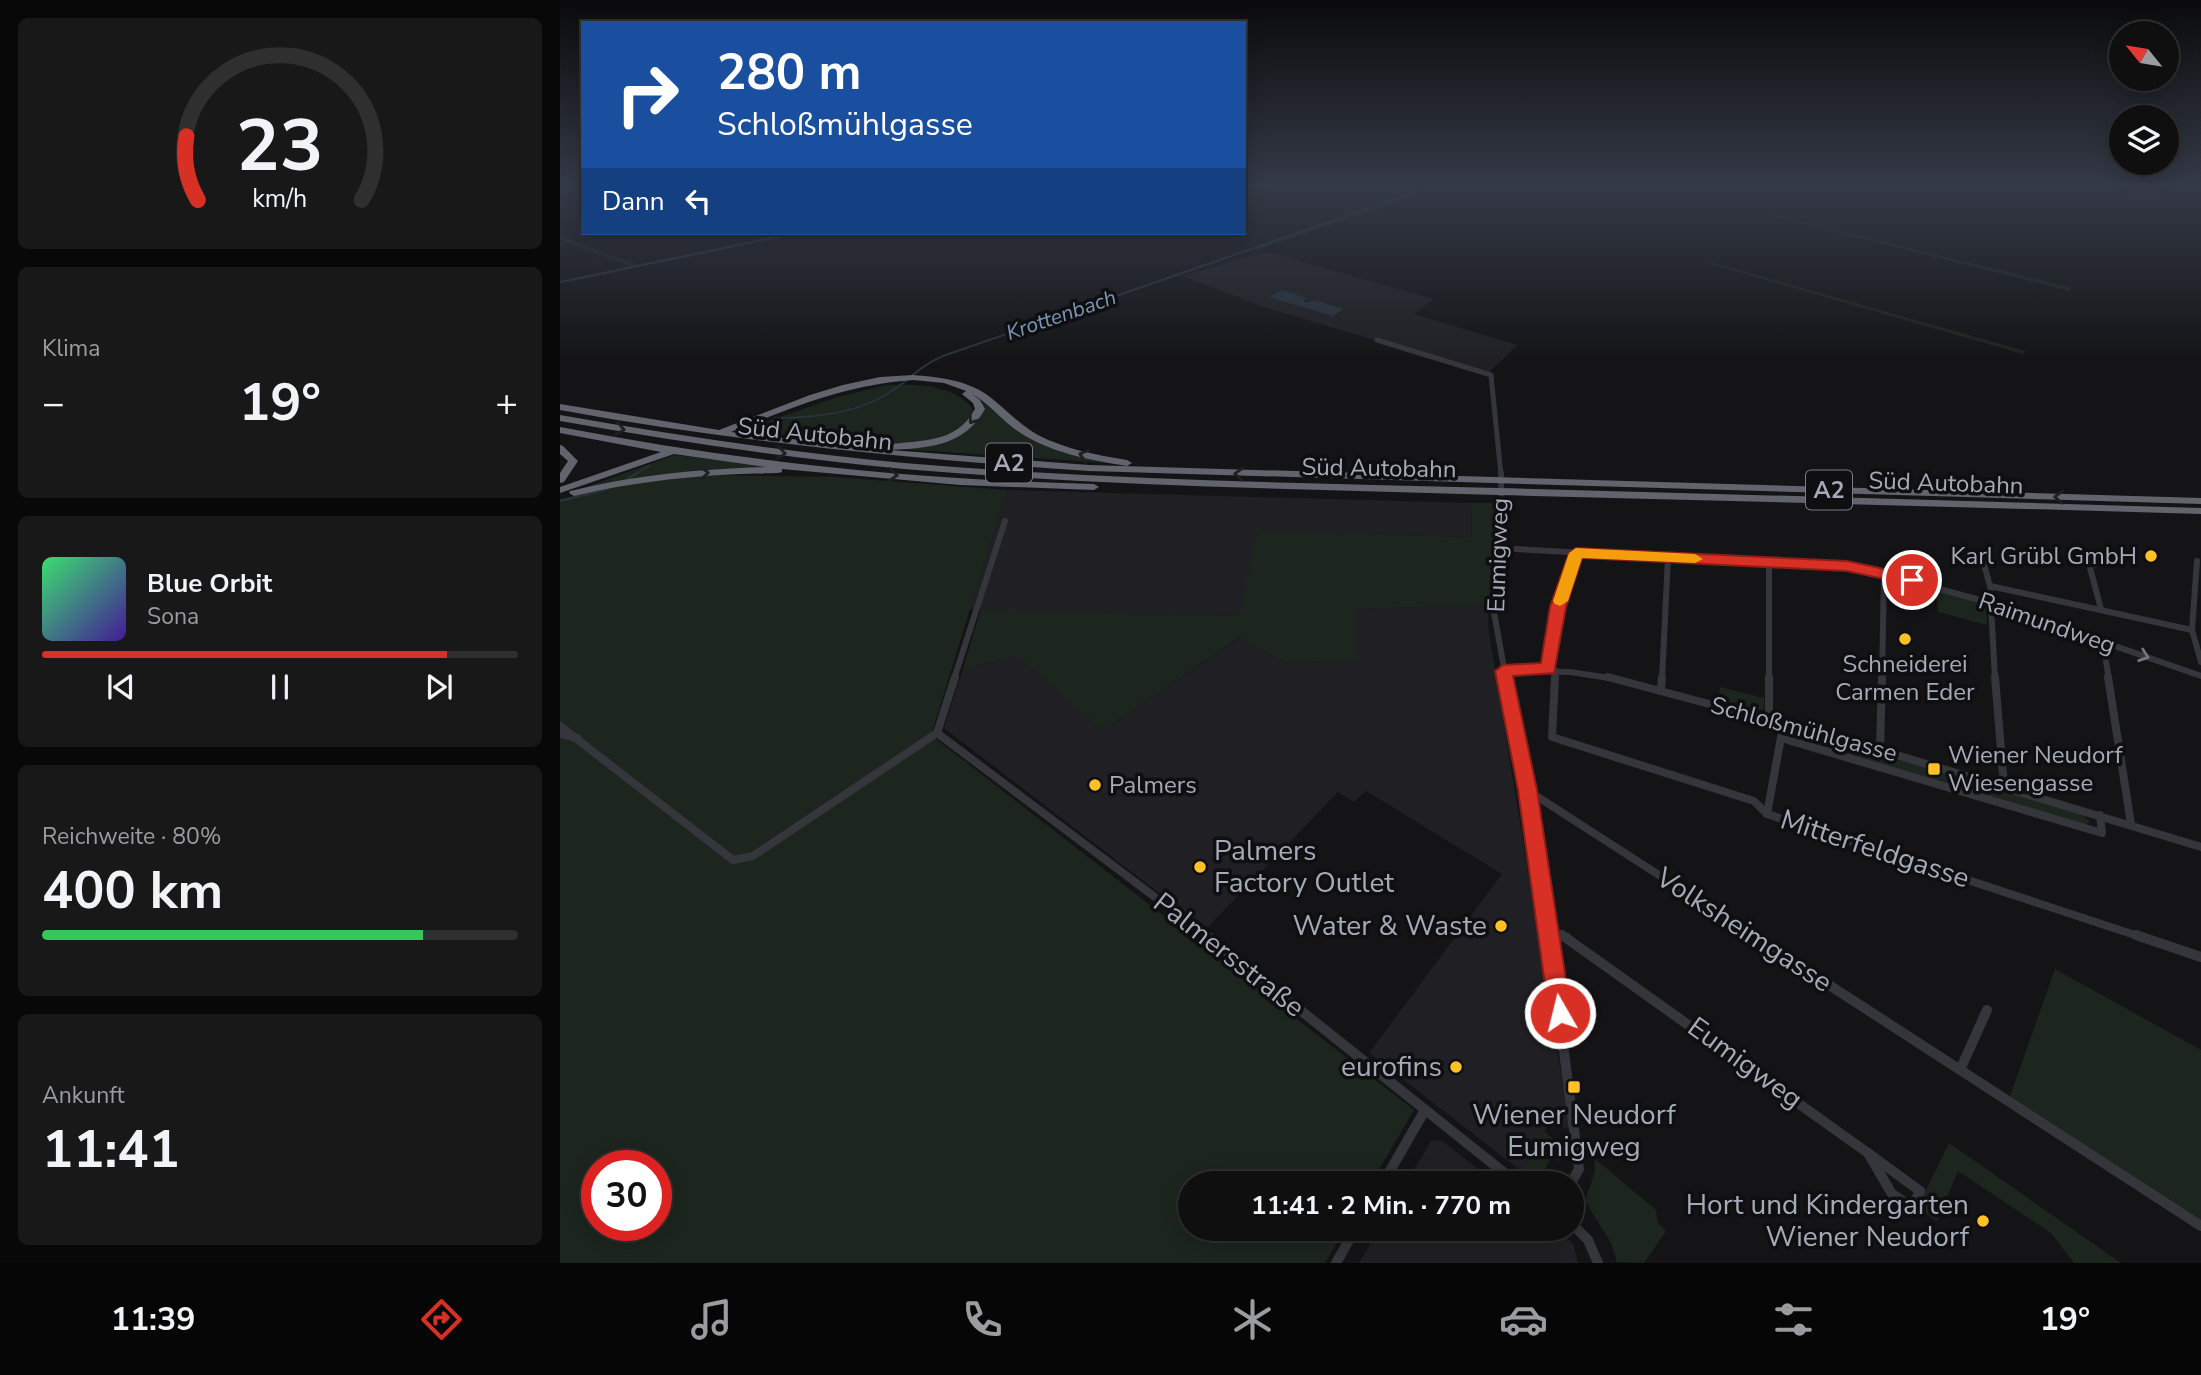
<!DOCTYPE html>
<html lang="de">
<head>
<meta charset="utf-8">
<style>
	:root { --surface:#0f0f10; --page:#181819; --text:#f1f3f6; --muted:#9b9c9f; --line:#2f2f30; --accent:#d93025 }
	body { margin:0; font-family:"Nunito Sans",sans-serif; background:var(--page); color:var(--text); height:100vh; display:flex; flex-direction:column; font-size:26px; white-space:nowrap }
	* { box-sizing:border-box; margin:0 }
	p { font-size:23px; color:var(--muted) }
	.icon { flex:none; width:38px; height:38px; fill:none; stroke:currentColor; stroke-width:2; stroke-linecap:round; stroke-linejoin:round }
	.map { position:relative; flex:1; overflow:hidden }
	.drawer { display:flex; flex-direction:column; gap:18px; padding:18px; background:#080809; width:560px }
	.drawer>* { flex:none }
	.banner { position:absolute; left:21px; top:21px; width:665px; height:214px; border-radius:0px; box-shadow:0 4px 18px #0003,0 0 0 2px var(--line); background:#1a4fa0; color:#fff; overflow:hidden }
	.needle { width:46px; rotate:300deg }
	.fabs { position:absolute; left:1549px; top:21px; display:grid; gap:14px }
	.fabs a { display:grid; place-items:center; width:70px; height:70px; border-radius:50%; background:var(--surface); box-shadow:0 4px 18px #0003,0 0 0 2px var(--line); font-size:35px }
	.speed { position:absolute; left:21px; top:1150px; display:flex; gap:14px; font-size:35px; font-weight:700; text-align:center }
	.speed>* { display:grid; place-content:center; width:91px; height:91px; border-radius:50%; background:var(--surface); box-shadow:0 4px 18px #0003,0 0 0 2px var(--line); line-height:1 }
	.speed .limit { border:10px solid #d22; background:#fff; color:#111 }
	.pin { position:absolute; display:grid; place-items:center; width:60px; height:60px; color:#fff; margin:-30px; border:4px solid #fff; border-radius:50%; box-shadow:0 2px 7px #0007 }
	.me { position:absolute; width:77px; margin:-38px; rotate:352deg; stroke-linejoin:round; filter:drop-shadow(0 0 5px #0008) }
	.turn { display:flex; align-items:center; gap:24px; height:147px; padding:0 21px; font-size:32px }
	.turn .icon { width:91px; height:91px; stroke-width:2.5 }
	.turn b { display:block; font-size:49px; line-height:60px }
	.then { display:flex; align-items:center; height:66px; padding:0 21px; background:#0003; gap:14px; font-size:26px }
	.big { font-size:52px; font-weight:700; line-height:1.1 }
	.drawer .tile { flex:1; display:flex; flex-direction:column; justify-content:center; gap:10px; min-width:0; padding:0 24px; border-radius:10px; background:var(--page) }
	.drawer .dial { align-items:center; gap:0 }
	.dial svg { height:182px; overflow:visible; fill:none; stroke:var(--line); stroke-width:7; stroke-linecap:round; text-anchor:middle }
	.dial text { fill:var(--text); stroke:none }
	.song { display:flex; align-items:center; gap:21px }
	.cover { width:84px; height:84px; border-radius:10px; background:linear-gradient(135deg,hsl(140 70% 55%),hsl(260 70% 35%)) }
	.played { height:7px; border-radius:4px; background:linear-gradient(90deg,var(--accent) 85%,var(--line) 85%) }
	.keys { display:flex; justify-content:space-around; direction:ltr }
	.heat { display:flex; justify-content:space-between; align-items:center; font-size:38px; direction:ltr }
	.charge { height:10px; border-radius:5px; background:linear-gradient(90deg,#34c759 80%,var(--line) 0) }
	.trip { position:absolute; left:618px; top:1171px; width:406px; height:70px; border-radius:35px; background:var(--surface); box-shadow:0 4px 18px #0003,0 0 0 2px var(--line); font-weight:700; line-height:70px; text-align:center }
	.dock { display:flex; height:112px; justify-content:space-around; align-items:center; background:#060606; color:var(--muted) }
	.dock .icon { width:49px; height:49px }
	.dock .selected { color:var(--accent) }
	.dock b { font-size:32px; color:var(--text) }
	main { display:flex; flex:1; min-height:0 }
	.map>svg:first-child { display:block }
	.built { fill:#202024 }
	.green { fill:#1c251e; fill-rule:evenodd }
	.water { fill:#29323c }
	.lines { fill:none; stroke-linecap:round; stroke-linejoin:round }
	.stream-far1 { stroke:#29323c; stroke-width:2 }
	.stream { stroke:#29323c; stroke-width:2.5 }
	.street-far3 { stroke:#35363c; stroke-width:5 }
	.street-far2 { stroke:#35363c; stroke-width:6 }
	.street-far1 { stroke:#35363c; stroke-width:8 }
	.street { stroke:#35363c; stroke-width:10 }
	.highway { fill:#61636d; fill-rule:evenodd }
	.oneway { stroke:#1f2023 }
	.oneway2 { stroke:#737680 }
	.route { fill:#d93025; stroke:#8d1f18; stroke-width:2 }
	.slow { fill:#f59e0b }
	.poi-dot { fill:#ffc124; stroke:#0f0f11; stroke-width:2.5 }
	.labels { text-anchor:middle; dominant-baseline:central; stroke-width:7; stroke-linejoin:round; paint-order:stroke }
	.far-water-label { font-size:21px; font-style:italic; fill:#7896b6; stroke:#0f0f11 }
	.shield { fill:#0f0f11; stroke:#787c86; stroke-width:2 }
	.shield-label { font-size:23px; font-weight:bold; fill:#a5aab8 }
	.street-label { font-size:24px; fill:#a5aab8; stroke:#0f0f11 }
	.poi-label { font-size:24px; fill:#a5aab8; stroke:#0f0f11; text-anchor:start }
	.near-street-label { font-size:28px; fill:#a5aab8; stroke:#0f0f11 }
	.near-poi-label { font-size:28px; fill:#a5aab8; stroke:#0f0f11; text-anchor:end }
</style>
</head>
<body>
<main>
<section class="drawer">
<div class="tile dial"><svg viewBox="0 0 100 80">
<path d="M14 69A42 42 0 1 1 86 69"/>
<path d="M14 69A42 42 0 0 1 9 41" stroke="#d93025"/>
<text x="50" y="56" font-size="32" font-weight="700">23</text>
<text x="50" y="72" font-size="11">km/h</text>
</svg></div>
<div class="tile"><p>Klima</p>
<div class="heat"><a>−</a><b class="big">19°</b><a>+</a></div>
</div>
<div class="tile">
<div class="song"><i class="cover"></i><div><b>Blue Orbit</b><p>Sona</p></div></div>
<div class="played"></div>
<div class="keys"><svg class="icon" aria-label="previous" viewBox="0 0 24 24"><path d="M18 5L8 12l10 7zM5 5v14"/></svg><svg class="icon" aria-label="pause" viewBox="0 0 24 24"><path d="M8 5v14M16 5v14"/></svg><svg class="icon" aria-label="next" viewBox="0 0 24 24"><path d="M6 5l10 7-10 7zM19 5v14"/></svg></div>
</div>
<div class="tile"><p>Reichweite · 80%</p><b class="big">400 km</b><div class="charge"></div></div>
<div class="tile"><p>Ankunft</p><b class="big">11:41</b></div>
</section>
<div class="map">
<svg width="1641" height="1263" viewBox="0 0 1641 1263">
	<rect width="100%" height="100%" fill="#141416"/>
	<g class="built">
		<polygon points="707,252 874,299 854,314 958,345 927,374 704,307 622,276"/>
		<polygon points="447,490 911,503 912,537 697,532 680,616 409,609"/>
		<polygon points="929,605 928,627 1010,1128 987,1127 961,1171 809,1053 942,874 806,791 794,802 778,792 646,929 384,728 403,669 457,656 542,731 680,638 724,662 796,660 795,609"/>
		<polygon points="881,1140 936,1183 846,1183 871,1141"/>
		<polygon points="819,1229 995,1229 1013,1243 1018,1263 799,1263"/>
	</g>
	<g class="green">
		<polygon points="871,186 884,186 697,250 690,249"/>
		<polygon points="1215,215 1510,287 1509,291 1213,216"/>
		<polygon points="233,233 241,233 0,284 70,266 0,240 0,236 79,265"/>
		<polygon points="1151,262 1465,351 1463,354 1147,263"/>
		<path d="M327,385C357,384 396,384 414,411C384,468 240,436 186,429L277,397Z"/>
		<path d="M410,393L457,429L549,463L341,449C369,441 411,439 423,408Z"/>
		<polygon points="114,455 222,468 116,473 24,488"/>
		<path d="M158,475L275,477L447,490L371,735L854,1110L811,1183H630V1228L785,1229L765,1263H0V499L74,482ZM37,1166H96V1225H37Z"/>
		<polygon points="911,503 937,503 938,560 929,605 796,609 796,661 724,662 679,638 542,731 457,656 403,669 421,609 679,616 697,531 912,537"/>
		<polygon points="1376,589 1421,602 1426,607 1427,625 1378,612"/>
		<polygon points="1160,687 1204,698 1204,709 1197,711 1158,701"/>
		<polygon points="1241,731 1521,813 1530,822 1524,825 1240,740 1235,736 1235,732"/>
		<polygon points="1495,969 1641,1050 1641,1221 1450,1096"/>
		<polygon points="984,1131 1003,1147 999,1161 991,1157 985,1169 992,1174 988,1180 979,1183 961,1171"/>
		<polygon points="1389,1143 1561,1263 1514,1263 1492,1234 1398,1171 1377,1221 1357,1208"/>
		<polygon points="1034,1158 1096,1210 1098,1223 1106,1231 1084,1263 1057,1262 1051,1243 1025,1201 1035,1171"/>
	</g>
	<polygon class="water" points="721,290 747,298 743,301 748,303 754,300 784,309 773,316 709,297"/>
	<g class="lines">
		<g class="stream-far1">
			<polyline points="0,282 236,233"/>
			<path d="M215,418C252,418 298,414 330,392C351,379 358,367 383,356L873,186"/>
			<polyline points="74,475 89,466"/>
		</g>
		<g class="stream">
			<polyline points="66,480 77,473"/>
			<polyline points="0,501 47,489"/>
		</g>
		<polyline class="street-far3" points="817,340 931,375 941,475"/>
		<g class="street-far2">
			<polyline points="941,473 942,540 933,607 946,679"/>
			<polyline points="956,549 1306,569 1431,603 1641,676"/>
			<polyline points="1407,558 1423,561 1430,586 1435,679"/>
			<polyline points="1637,561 1632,630 1641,662"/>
			<polyline points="1520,563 1535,565"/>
			<polyline points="1209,564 1209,679"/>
			<polyline points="1529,564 1541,609"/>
			<polyline points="1430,586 1632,630"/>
			<polyline points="1543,643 1549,679"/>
			<polyline points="989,669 998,607 1016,553"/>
			<polyline points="943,671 1010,672 1056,679"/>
			<polyline points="394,679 445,521"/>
			<polyline points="995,679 995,670"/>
			<polyline points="1102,679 1108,557"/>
			<polyline points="1322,679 1324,573"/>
		</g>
		<g class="street-far1">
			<polyline points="945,677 989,937"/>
			<polyline points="995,677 992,737 1194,801 1207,814 1581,937"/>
			<polyline points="1048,677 1209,720 1224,721 1641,847"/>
			<polyline points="1209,677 1209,720"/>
			<polyline points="1435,677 1444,786"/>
			<polyline points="1548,677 1571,824"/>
			<polyline points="1101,690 1102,677"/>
			<polyline points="0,726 173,860 193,856 377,733 395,677"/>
			<polyline points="377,733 648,937"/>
			<polyline points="0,734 17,738"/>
			<polyline points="1221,738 1542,833 1540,815"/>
			<polyline points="1320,749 1322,677"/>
			<polyline points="967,790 1195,937"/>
			<polyline points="1207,814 1224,721"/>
			<polyline points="989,933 1007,937"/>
		</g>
		<g class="street">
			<polyline points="646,935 957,1183"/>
			<polyline points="989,935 1019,1169 1011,1183"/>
			<polyline points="1002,935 1308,1153"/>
			<polyline points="1192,935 1641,1226"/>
			<polyline points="1576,935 1641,957"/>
			<polyline points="1400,1070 1427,1010"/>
			<polygon points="1308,1153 1360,1191 1352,1207 1332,1194"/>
			<polyline points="823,1183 865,1110"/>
			<polyline points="1012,1224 1028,1240 1038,1263"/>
			<polyline points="776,1263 796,1228"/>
		</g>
		<g class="highway">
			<path d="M353,375C378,377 405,380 426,394C444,407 458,424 478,435C505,449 536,455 567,460L572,463L567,466C530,460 491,453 459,432C442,421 430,404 412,394L420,400L425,409C405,446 368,448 330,450L529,465L1641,498V504L529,471C351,459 175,442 0,410V404L159,430L250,395L283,385L320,377ZM353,380L384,383L406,391L402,394L413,403L415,409C395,445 360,439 326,445L324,447L328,450L171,432C233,407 285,385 353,380Z"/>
			<path d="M0,415C114,435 228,452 344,463C542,480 740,483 938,488C1173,494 1407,501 1641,508V514C1407,507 1173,501 938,495C740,489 542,486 344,469C228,458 114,441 0,421Z"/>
			<path d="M0,427C177,461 354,480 534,484L539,487L534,490L400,485L222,469V472L218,473C149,474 81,480 14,496L9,493L10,491C75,475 140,469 206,467L114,454L0,493V487L101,452L0,433Z"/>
			<polygon points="0,445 3,446 18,461 4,482 0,483 0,473 8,461 0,454"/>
		</g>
	</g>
	<defs><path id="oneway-chevron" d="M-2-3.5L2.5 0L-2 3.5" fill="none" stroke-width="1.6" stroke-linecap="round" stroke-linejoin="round" transform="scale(1.75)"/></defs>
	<g class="oneway">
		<use href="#oneway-chevron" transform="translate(413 419) rotate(125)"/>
		<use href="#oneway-chevron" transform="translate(60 429) rotate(9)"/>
		<use href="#oneway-chevron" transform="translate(221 453) rotate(7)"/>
		<use href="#oneway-chevron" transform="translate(524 455) rotate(-165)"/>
		<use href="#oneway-chevron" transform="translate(144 473) rotate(-4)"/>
		<use href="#oneway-chevron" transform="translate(679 474) rotate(-178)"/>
		<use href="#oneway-chevron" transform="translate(333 475) rotate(5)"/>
		<use href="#oneway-chevron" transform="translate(1499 497) rotate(-178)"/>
	</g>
	<use class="oneway2" href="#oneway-chevron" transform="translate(1584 656) rotate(19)"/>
	<linearGradient id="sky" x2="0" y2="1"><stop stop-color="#0b0b0c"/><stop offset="0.51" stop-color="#343a47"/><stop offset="1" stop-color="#343a47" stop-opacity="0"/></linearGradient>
	<rect width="1641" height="362" fill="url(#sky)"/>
	<polygon class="route" points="1016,548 1287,561 1352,575 1360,580 1352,585 1287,571 1022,558 1006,607 994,673 953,676 977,790 1011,1013 1008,1020 1000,1024 992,1020 989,1013 958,790 935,671 943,665 981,663 990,607 1009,553"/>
	<polygon class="slow" points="1016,548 1135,554 1143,559 1135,563 1022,558 1008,601 1000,606 995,604 993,601 1009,553"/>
	<g class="poi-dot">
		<circle cx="1591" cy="556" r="7"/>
		<circle cx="1345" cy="639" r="7"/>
		<rect x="1367" y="762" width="14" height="14" rx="3.5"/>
		<circle cx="535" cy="785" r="7"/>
		<circle cx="640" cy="867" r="7"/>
		<circle cx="941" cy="926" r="7"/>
		<circle cx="896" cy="1067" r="7"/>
		<rect x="1007" y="1080" width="14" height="14" rx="3.5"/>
		<circle cx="1423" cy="1221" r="7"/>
	</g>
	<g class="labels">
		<g class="far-water-label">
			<text transform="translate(501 315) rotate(-19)">Krottenbach</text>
		</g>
		<g class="shield">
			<rect x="426" y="443.5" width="46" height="39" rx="5"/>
			<rect x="1246" y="470.5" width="46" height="39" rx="5"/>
		</g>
		<g class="shield-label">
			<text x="449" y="463">A2</text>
			<text x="1269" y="490">A2</text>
		</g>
		<g class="street-label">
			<text transform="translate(255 434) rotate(6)">Süd Autobahn</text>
			<text transform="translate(819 468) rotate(1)">Süd Autobahn</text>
			<text transform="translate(1386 483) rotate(2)">Süd Autobahn</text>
			<text transform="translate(938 555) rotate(-88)">Eumigweg</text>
			<text transform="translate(1487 623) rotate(19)">Raimundweg</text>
			<text transform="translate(1244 729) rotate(15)">Schloßmühlgasse</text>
		</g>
		<g class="poi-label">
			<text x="1577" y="556" text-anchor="end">Karl Grübl GmbH</text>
			<text x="1345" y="664" text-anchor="middle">Schneiderei<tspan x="1345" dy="28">Carmen Eder</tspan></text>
			<text x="1388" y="755">Wiener Neudorf<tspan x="1388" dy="28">Wiesengasse</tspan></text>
			<text x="549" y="785">Palmers</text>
		</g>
		<g class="near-street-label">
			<text transform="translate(1315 849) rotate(18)">Mitterfeldgasse</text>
			<text transform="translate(1184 930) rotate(33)">Volksheimgasse</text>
			<text transform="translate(669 955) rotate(38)">Palmersstraße</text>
			<text transform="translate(1185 1063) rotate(36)">Eumigweg</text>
		</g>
		<g class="near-poi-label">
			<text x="654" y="851" text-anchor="start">Palmers<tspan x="654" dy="32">Factory Outlet</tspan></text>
			<text x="927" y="926">Water &amp; Waste</text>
			<text x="882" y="1067">eurofins</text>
			<text x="1014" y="1115" text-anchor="middle">Wiener Neudorf<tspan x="1014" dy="32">Eumigweg</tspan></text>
			<text x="1409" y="1205">Hort und Kindergarten<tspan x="1409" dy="32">Wiener Neudorf</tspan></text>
		</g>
	</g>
</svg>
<div class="fabs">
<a><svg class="needle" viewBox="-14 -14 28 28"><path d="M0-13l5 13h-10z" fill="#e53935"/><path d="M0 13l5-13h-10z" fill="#9b9c9f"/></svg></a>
<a><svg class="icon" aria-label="layers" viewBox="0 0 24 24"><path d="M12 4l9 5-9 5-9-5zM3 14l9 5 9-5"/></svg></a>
</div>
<div class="speed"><div class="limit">30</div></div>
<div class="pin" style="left:1352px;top:580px;background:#d93025"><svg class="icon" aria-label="arrive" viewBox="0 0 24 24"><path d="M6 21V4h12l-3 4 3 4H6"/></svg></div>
<svg class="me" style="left:1000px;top:1013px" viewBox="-20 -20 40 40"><circle r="17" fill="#d93025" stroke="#fff" stroke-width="3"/><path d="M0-11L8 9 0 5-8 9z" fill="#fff"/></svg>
<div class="trip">11:41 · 2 Min. · 770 m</div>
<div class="banner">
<div class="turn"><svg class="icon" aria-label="right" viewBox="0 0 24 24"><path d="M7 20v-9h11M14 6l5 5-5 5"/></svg><div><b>280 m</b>Schloßmühlgasse</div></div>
<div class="then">Dann<svg class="icon" aria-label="left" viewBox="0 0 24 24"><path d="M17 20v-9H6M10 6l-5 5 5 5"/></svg></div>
</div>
</div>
</main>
<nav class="dock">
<b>11:39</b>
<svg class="icon selected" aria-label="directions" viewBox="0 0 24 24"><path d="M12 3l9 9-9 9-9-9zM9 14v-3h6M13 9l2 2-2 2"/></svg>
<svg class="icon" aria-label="music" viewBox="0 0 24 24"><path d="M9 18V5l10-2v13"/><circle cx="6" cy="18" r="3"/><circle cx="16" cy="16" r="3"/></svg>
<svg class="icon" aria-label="phone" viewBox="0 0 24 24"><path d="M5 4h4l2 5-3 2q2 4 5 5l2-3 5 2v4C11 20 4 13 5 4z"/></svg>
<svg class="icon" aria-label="climate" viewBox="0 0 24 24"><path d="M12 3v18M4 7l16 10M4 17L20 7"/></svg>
<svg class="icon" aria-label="car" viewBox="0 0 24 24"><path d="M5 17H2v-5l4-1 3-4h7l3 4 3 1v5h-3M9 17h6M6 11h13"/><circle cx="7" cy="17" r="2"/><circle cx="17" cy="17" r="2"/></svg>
<svg class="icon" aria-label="filters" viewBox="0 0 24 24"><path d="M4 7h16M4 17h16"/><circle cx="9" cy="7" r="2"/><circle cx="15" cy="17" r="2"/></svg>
<b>19°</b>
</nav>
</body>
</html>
